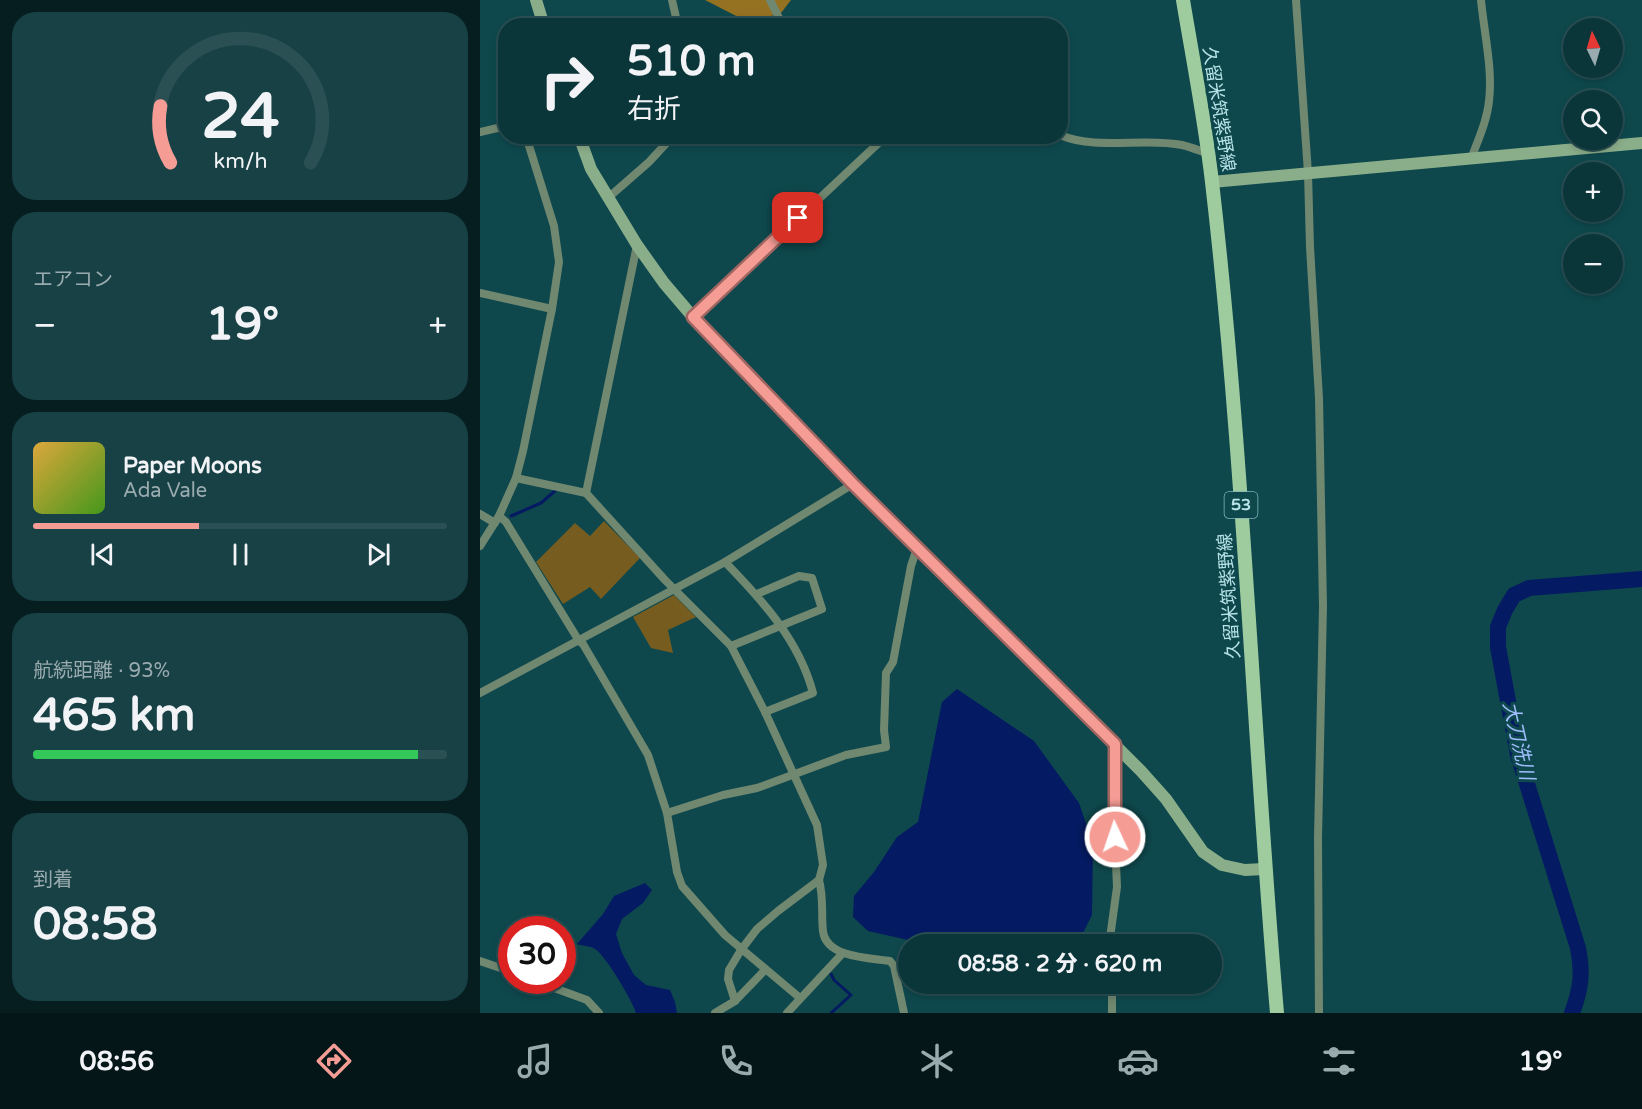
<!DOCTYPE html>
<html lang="ja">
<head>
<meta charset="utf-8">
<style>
	:root { --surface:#0a363a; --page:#184145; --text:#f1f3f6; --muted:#99abaf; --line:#2a5054; --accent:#f59c95 }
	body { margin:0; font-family:"Varela Round","Noto Sans JP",sans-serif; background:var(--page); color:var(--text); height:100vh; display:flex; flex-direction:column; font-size:22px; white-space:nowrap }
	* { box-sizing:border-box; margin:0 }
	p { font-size:20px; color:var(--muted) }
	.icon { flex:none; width:33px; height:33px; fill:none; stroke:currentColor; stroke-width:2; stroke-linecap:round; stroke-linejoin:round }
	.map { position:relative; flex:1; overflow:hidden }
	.side { display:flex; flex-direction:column; gap:12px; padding:12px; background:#061e20; width:480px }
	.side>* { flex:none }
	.hud { position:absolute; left:18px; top:18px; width:570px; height:126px; border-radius:24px; box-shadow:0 3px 9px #0003,0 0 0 2px var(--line); background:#0a363a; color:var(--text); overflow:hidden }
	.needle { width:39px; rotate:355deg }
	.fabs { position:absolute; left:1083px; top:18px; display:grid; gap:12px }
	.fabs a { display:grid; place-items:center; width:60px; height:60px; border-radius:50%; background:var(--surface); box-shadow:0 3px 9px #0003,0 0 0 2px var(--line); font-size:30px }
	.speed { position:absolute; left:18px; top:916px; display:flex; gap:12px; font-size:30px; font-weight:700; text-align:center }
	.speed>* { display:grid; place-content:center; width:78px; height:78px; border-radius:50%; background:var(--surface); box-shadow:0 3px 9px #0003,0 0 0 2px var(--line); line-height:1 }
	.speed .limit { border:9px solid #d22; background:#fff; color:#111 }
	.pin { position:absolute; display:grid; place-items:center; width:51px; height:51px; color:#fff; margin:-26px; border-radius:12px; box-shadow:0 3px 9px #0006 }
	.me { position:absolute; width:66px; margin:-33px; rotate:357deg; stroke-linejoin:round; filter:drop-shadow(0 0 4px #0008) }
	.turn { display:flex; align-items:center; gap:21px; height:126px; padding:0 30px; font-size:27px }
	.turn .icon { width:78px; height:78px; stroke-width:2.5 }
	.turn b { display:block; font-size:42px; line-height:51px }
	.big { font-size:45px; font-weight:800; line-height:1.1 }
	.side .widget { flex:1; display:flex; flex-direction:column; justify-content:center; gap:9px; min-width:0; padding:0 21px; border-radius:24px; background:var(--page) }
	.side .dial { align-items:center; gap:0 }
	.dial svg { height:156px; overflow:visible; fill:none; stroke:var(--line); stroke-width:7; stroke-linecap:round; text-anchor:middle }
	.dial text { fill:var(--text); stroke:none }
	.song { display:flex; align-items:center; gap:18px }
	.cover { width:72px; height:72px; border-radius:9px; background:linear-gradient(135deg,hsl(40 70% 55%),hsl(100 70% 35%)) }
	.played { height:6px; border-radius:3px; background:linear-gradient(90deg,var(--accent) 40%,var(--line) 40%) }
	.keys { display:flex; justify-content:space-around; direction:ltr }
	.heat { display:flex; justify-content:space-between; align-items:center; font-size:33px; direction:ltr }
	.charge { height:9px; border-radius:4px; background:linear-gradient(90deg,#34c759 93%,var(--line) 0) }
	.trip { position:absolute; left:418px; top:934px; width:324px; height:60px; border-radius:30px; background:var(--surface); box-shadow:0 3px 9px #0003,0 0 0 2px var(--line); font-weight:800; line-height:60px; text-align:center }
	.tab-bar { display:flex; height:96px; justify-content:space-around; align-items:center; background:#041617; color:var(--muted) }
	.tab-bar .icon { width:42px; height:42px }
	.tab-bar .selected { color:var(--accent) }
	.tab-bar b { font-size:27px; color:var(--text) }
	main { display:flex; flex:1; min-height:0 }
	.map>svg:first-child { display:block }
	.green { fill:#765c1f }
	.forest { fill:#947222 }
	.water { fill:#041a62 }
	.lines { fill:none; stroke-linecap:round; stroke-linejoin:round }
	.stream { stroke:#041a62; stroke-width:3 }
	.river { stroke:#041a62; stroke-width:16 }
	.street { stroke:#708770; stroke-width:8 }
	.secondary { stroke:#8bae8a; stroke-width:12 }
	.primary { stroke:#9fcc9e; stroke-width:14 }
	.route-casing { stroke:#9f6561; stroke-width:15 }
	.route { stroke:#f59c95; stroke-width:10 }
	.labels { text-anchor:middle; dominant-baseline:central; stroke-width:6; stroke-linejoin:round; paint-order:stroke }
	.shield { fill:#0e484d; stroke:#84b4ba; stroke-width:1.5 }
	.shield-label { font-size:16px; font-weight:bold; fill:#b6e3e8 }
	.street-label { font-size:18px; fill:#b6e3e8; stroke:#0e484d }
	.water-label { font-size:20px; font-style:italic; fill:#9fbdfc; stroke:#0e484d }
</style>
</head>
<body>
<main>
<section class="side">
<div class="widget dial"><svg viewBox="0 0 100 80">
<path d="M14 69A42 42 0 1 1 86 69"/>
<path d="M14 69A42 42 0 0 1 9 40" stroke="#f59c95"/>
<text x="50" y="56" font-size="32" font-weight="700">24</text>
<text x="50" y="72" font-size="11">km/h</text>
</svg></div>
<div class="widget"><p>エアコン</p>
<div class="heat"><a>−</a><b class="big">19°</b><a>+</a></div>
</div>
<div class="widget">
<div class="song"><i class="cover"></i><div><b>Paper Moons</b><p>Ada Vale</p></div></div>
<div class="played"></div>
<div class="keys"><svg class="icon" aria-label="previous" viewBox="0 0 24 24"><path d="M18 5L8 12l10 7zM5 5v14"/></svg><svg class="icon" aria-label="pause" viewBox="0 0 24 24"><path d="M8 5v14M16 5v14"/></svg><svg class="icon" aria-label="next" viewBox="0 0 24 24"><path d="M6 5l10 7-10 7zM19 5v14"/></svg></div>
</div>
<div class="widget"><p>航続距離 · 93%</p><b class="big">465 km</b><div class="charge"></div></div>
<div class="widget"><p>到着</p><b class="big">08:58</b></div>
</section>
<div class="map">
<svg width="1162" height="1013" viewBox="0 0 1162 1013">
	<rect width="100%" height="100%" fill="#0e484d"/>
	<g class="green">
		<polygon points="124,521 160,558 121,599 110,587 83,604 56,562 95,523 110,536"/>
		<polygon points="194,595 216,617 188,630 193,653 171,648 153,617"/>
	</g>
	<polygon class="forest" points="225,0 311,0 301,13 281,19 262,19"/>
	<g class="water">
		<polygon points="477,689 554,741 599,803 613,844 612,915 600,939 593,945 437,942 388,931 373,917 374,896 394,872 417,837 438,822 462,702"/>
		<path d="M165,883L172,890L163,903L142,919L136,934L142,953L154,975L166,985L190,990L195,1002L197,1013H156C152,1000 126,956 115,949C111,946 103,946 97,944L123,914L134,896Z"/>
	</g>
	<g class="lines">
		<g class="stream">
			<polyline points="31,516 61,503 76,490"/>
			<polyline points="351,974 354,980 371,995 351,1013"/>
		</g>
		<path class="river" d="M1092,1013C1101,989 1103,973 1098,948L1038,755L1018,647V627L1025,610L1034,595L1049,588L1162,579"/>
		<g class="street">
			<polyline points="192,0 198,26"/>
			<polyline points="290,0 303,26"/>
			<polyline points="816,0 828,173 830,247 839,398 843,606 838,838 839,1013"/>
			<polyline points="0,132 26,126"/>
			<path d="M580,135C618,151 663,137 702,145C711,147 720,151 729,154"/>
			<path d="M991,159C998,140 1007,121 1009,101C1013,70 1004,32 1001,0"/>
			<polyline points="129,197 169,162 193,136"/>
			<polyline points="0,293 72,309"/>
			<polyline points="213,317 406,136"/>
			<polyline points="36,478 106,493 185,580 251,646 285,712 337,825 343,865 339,880 298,911 277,929 261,950 249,970 248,979 255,1001"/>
			<polyline points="106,493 157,245"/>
			<polyline points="0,514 15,523"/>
			<polyline points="19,516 26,522 99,641 103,644 168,755 187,813 197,872 202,886 245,935 320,998"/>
			<polyline points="0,546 19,516 36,478 43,451 72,309 79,262 74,226 46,136"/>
			<path d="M245,562C282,600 319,640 333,693L285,712"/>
			<polyline points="251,646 342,609 332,578 319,576 277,594"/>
			<polyline points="0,693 245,562 373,484"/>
			<polyline points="187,813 243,795 277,788 366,755 406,747 404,730 406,673 413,662 431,566 437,548"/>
			<path d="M339,880C344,898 341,914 343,931C346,958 390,958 410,961L414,966L424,1013"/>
			<polyline points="629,945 637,887 634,818 635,744"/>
			<polyline points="0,961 32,972"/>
			<polyline points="55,981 107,1000 119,1013"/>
			<polyline points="632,984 632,1013"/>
			<polyline points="235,1013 255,1001 285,970"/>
			<polyline points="307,1013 362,954"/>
		</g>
		<g class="secondary">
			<polyline points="56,0 64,26"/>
			<polyline points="99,136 111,169 157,245 184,283 213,317 373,484 661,771 686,799 723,852 742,865 765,870 784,869"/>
			<polyline points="732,182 1162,143"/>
		</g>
		<path class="primary" d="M703,0C713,60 725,121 732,182C764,458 773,736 797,1013"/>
	</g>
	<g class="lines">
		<defs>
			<polyline id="route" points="318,218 213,317 373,484 635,744 635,837"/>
		</defs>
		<use href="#route" class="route-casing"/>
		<use href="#route" class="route"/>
	</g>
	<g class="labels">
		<rect class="shield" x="744.5" y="492" width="33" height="26" rx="4.5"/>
		<g class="shield-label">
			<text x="761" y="505">53</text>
		</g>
		<g class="street-label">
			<text transform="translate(739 109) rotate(81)">久留米筑紫野線</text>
			<text transform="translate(749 596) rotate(-94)">久留米筑紫野線</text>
		</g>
		<g class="water-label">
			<text transform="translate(1038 741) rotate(77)">大刀洗川</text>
		</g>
	</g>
</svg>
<div class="fabs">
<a><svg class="needle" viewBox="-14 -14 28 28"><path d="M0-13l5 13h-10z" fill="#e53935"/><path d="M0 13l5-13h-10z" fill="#99abaf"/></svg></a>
<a><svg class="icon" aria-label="search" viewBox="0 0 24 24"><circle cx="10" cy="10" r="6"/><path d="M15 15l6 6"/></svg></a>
<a>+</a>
<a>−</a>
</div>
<div class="speed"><div class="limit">30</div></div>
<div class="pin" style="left:318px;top:218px;background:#d93025"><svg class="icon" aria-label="arrive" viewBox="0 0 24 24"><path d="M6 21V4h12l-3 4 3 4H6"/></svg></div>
<svg class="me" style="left:635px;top:837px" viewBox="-20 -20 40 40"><circle r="17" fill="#f59c95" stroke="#fff" stroke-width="3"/><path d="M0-11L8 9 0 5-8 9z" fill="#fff"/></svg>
<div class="trip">08:58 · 2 分 · 620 m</div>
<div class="hud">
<div class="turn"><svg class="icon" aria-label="right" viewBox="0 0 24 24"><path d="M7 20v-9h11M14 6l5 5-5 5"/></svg><div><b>510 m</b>右折</div></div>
</div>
</div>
</main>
<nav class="tab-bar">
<b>08:56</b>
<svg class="icon selected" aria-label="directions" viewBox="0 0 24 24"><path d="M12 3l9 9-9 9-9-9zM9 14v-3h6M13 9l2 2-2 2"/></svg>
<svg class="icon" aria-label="music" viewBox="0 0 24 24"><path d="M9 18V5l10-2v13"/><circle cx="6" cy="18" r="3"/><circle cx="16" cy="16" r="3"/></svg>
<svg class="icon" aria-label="phone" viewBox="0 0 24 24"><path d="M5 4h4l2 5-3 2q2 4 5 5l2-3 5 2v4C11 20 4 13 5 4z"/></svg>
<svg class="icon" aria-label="climate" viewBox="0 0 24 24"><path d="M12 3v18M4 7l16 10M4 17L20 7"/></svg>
<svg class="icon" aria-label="car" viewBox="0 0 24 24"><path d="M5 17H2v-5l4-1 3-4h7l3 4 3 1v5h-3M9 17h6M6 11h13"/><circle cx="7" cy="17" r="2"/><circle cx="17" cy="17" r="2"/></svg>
<svg class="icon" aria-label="filters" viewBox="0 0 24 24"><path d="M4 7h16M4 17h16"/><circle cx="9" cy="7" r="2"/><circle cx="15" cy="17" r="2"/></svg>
<b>19°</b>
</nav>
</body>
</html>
